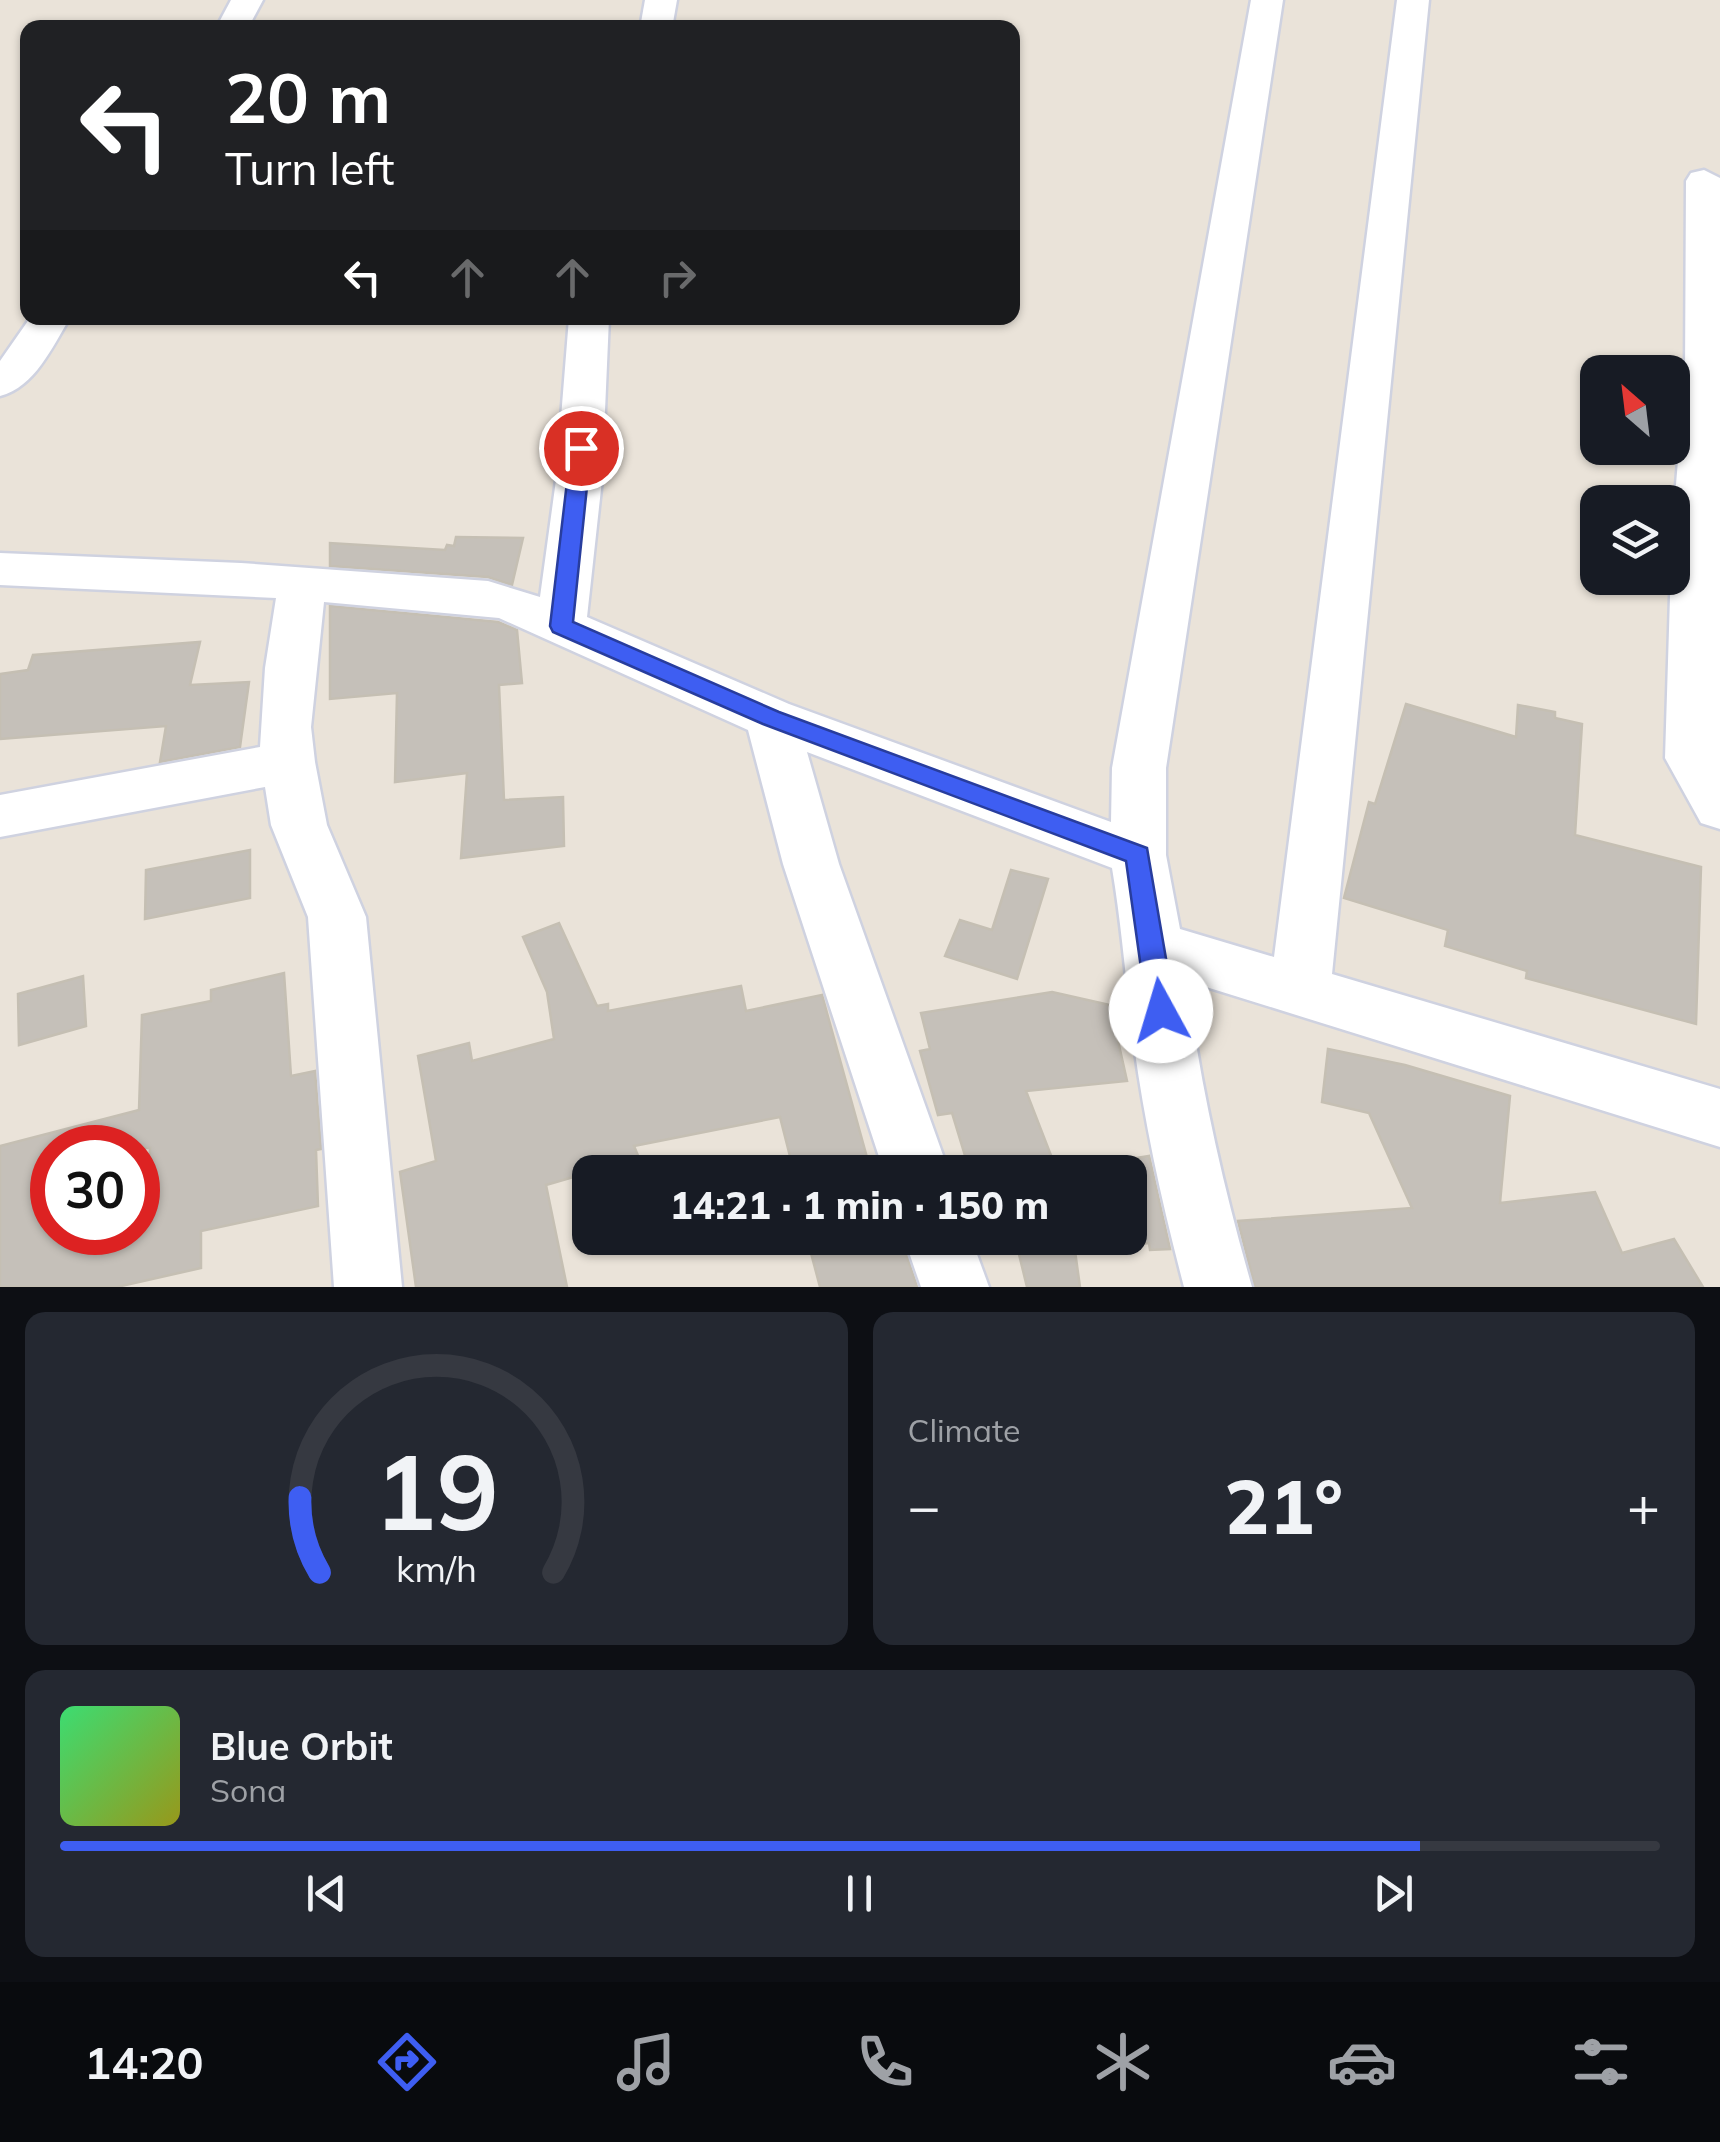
<!DOCTYPE html>
<html lang="en">
<head>
<meta charset="utf-8">
<style>
	:root { --surface:#171b24; --page:#242831; --text:#f1f3f6; --muted:#9ea1a6; --line:#363941; --accent:#3e5ef2 }
	body { margin:0; font-family:Mulish,sans-serif; background:var(--page); color:var(--text); height:100vh; display:flex; flex-direction:column; font-size:38px; white-space:nowrap }
	* { box-sizing:border-box; margin:0 }
	p { font-size:32px; color:var(--muted) }
	.icon { flex:none; width:55px; height:55px; fill:none; stroke:currentColor; stroke-width:2; stroke-linecap:round; stroke-linejoin:round }
	.map { position:relative; height:1287px; overflow:hidden }
	.sheet { display:flex; flex-direction:column; gap:25px; padding:25px; background:#0d0f14; flex:1 }
	.sheet>* { flex:none }
	.top-card { position:absolute; left:20px; top:20px; width:1000px; height:305px; border-radius:20px; box-shadow:0 2px 8px #0004; background:#202124; color:#fff; overflow:hidden }
	.needle { width:65px; rotate:332deg }
	.buttons { position:absolute; left:1580px; top:355px; display:grid; gap:20px }
	.buttons a { display:grid; place-items:center; width:110px; height:110px; border-radius:20px; background:var(--surface); box-shadow:0 2px 8px #0004; font-size:50px }
	.speed { position:absolute; left:30px; top:1125px; display:flex; gap:20px; font-size:50px; font-weight:700; text-align:center }
	.speed>* { display:grid; place-content:center; width:130px; height:130px; border-radius:50%; background:var(--surface); box-shadow:0 2px 8px #0004; line-height:1 }
	.speed .limit { border:15px solid #d22; background:#fff; color:#111 }
	.pin { position:absolute; display:grid; place-items:center; width:85px; height:85px; color:#fff; margin:-42px; border:5px solid #fff; border-radius:50%; box-shadow:0 2px 10px #0007 }
	.me { position:absolute; width:110px; margin:-55px; rotate:354deg; stroke-linejoin:round; filter:drop-shadow(0 0 8px #0008) }
	.turn { display:flex; align-items:center; gap:35px; height:210px; padding:0 40px; font-size:45px }
	.turn .icon { width:130px; height:130px; stroke-width:2.5 }
	.turn b { display:block; font-size:70px; line-height:85px }
	.lanes { display:flex; align-items:center; height:95px; padding:0 40px; background:#0003; justify-content:center; gap:50px; direction:ltr }
	.lanes .off { opacity:.35 }
	.big { font-size:75px; font-weight:800; line-height:1.1 }
	.sheet .widget { flex:1; display:flex; flex-direction:column; justify-content:center; gap:15px; min-width:0; padding:0 35px; border-radius:20px; background:var(--page) }
	.sheet .dial { align-items:center; gap:0 }
	.dial svg { height:260px; overflow:visible; fill:none; stroke:var(--line); stroke-width:7; stroke-linecap:round; text-anchor:middle }
	.dial text { fill:var(--text); stroke:none }
	.song { display:flex; align-items:center; gap:30px }
	.cover { width:120px; height:120px; border-radius:15px; background:linear-gradient(135deg,hsl(140 70% 55%),hsl(60 70% 35%)) }
	.played { height:10px; border-radius:5px; background:linear-gradient(90deg,var(--accent) 85%,var(--line) 85%) }
	.keys { display:flex; justify-content:space-around; direction:ltr }
	.heat { display:flex; justify-content:space-between; align-items:center; font-size:55px; direction:ltr }
	.sheet .tiles { flex:1; display:grid; gap:25px; grid-template-columns:1fr 1fr }
	.widget:last-child { grid-column:span 2 }
	.trip { position:absolute; left:572px; top:1155px; width:575px; height:100px; border-radius:20px; background:var(--surface); box-shadow:0 2px 8px #0004; font-weight:800; line-height:100px; text-align:center }
	.menu { display:flex; height:160px; justify-content:space-around; align-items:center; background:#090b0e; color:var(--muted) }
	.menu .icon { width:70px; height:70px }
	.menu .selected { color:var(--accent) }
	.menu b { font-size:45px; color:var(--text) }
	.map>svg:first-child { display:block }
	.building { fill:#c5c0b9; stroke:#c5bfb3; stroke-width:2.5; fill-rule:evenodd }
	.lines { fill:none; stroke-linecap:round; stroke-linejoin:round }
	.minor-casing { stroke:#cfd2e0; stroke-width:5 }
	.minor { fill:#fff; fill-rule:evenodd }
	.route { fill:#3e5ef2; stroke:#283d9d; stroke-width:2.5 }
</style>
</head>
<body>
<div class="map">
<svg width="1720" height="1287" viewBox="0 0 1720 1287">
	<rect width="100%" height="100%" fill="#eae3d9"/>
	<g class="building">
		<polygon points="456,537 523,538 512,585 488,577 330,566 330,543 445,550 447,545 454,546"/>
		<polygon points="330,606 498,622 517,630 522,683 499,685 504,800 563,797 564,846 461,858 467,773 395,782 397,693 330,699"/>
		<polygon points="200,642 190,685 249,682 240,747 160,762 166,726 0,739 0,674 28,670 33,655"/>
		<polygon points="1406,704 1516,737 1518,705 1555,712 1555,718 1582,724 1575,835 1701,867 1696,1024 1526,978 1527,971 1445,946 1448,930 1344,898 1369,802 1375,804"/>
		<polygon points="250,850 250,898 145,919 146,870"/>
		<polygon points="1011,870 1048,879 1017,979 945,956 960,920 992,930"/>
		<polygon points="559,923 597,1006 608,1004 608,1011 741,986 746,1011 822,995 871,1172 794,1172 780,1117 634,1146 639,1158 546,1185 567,1287 416,1287 400,1172 436,1161 418,1056 469,1043 472,1061 554,1039 547,992 523,937"/>
		<path d="M284,973L291,1076L315,1071L321,1149L316,1150L318,1206L201,1231V1268L117,1287H0V1146L139,1110L142,1015L211,1001V990ZM52,1148H150L146,1232H52Z"/>
		<polygon points="83,976 86,1026 19,1045 18,994"/>
		<polygon points="1052,992 1110,1005 1127,1081 1026,1091 1057,1171 1149,1156 1170,1249 1150,1250 1149,1243 1075,1251 1080,1287 1027,1287 1015,1238 1130,1238 1130,1172 970,1172 952,1113 938,1115 920,1051 930,1049 921,1013"/>
		<polygon points="1328,1049 1405,1065 1510,1096 1500,1203 1595,1192 1622,1253 1674,1239 1703,1287 1255,1287 1238,1221 1412,1208 1369,1113 1322,1102"/>
		<polygon points="807,1238 901,1238 917,1287 820,1287"/>
	</g>
	<g class="lines">
		<defs>
			<g id="minor">
				<polygon points="231,0 263,0 248,28 216,28"/>
				<polygon points="645,0 677,0 672,28 640,28"/>
				<path d="M1251,0H1283L1166,768V855L1180,929L1274,957L1397,0H1429L1332,974L1720,1089V1147L1187,981C1200,1085 1223,1186 1252,1287H1184C1163,1207 1145,1127 1134,1045C1126,986 1122,927 1112,868L807,752L839,864L949,1172H884L783,864L748,730L499,618L324,602L311,727L315,762L327,825L366,917L402,1287H334L308,917L271,825L265,787L0,837V795L260,747L265,668L276,598L0,585V553L241,563L488,581L540,597L556,480L569,318H609L602,480L587,617L789,704L1111,822L1112,768Z"/>
				<polygon points="1704,170 1720,178 1720,829 1701,823 1665,758 1672,533 1685,376 1686,181 1691,173"/>
				<path d="M30,318H70C52,347 35,387 0,396V361Z"/>
				<polygon points="904,1238 971,1238 989,1287 921,1287"/>
			</g>
		</defs>
		<use href="#minor" class="minor-casing"/>
		<use href="#minor" class="minor"/>
	</g>
	<polygon class="route" points="581,441 591,448 573,622 779,712 1147,848 1175,1011 1170,1019 1161,1023 1151,1019 1147,1011 1126,861 763,724 553,632 550,626 571,448"/>
</svg>
<div class="buttons">
<a><svg class="needle" viewBox="-14 -14 28 28"><path d="M0-13l5 13h-10z" fill="#e53935"/><path d="M0 13l5-13h-10z" fill="#9ea1a6"/></svg></a>
<a><svg class="icon" aria-label="layers" viewBox="0 0 24 24"><path d="M12 4l9 5-9 5-9-5zM3 14l9 5 9-5"/></svg></a>
</div>
<div class="speed"><div class="limit">30</div></div>
<div class="pin" style="left:581px;top:448px;background:#d93025"><svg class="icon" aria-label="arrive" viewBox="0 0 24 24"><path d="M6 21V4h12l-3 4 3 4H6"/></svg></div>
<svg class="me" style="left:1161px;top:1011px" viewBox="-20 -20 40 40"><circle r="19" fill="#fff"/><path d="M0-13L10 11 0 6-10 11z" fill="#3e5ef2"/></svg>
<div class="trip">14:21 · 1 min · 150 m</div>
<div class="top-card">
<div class="turn"><svg class="icon" aria-label="left" viewBox="0 0 24 24"><path d="M17 20v-9H6M10 6l-5 5 5 5"/></svg><div><b>20 m</b>Turn left</div></div>
<div class="lanes"><svg class="icon" aria-label="left" viewBox="0 0 24 24"><path d="M17 20v-9H6M10 6l-5 5 5 5"/></svg><svg class="icon off" aria-label="ahead" viewBox="0 0 24 24"><path d="M12 20V5M6 11l6-6 6 6"/></svg><svg class="icon off" aria-label="ahead" viewBox="0 0 24 24"><path d="M12 20V5M6 11l6-6 6 6"/></svg><svg class="icon off" aria-label="right" viewBox="0 0 24 24"><path d="M7 20v-9h11M14 6l5 5-5 5"/></svg></div>
</div>
</div>
<section class="sheet">
<div class="tiles">
<div class="widget dial"><svg viewBox="0 0 100 80">
<path d="M14 69A42 42 0 1 1 86 69"/>
<path d="M14 69A42 42 0 0 1 8 46" stroke="#3e5ef2"/>
<text x="50" y="56" font-size="32" font-weight="700">19</text>
<text x="50" y="72" font-size="11">km/h</text>
</svg></div>
<div class="widget"><p>Climate</p>
<div class="heat"><a>−</a><b class="big">21°</b><a>+</a></div>
</div>
<div class="widget">
<div class="song"><i class="cover"></i><div><b>Blue Orbit</b><p>Sona</p></div></div>
<div class="played"></div>
<div class="keys"><svg class="icon" aria-label="previous" viewBox="0 0 24 24"><path d="M18 5L8 12l10 7zM5 5v14"/></svg><svg class="icon" aria-label="pause" viewBox="0 0 24 24"><path d="M8 5v14M16 5v14"/></svg><svg class="icon" aria-label="next" viewBox="0 0 24 24"><path d="M6 5l10 7-10 7zM19 5v14"/></svg></div>
</div>
</div>
</section>
<nav class="menu">
<b>14:20</b>
<svg class="icon selected" aria-label="directions" viewBox="0 0 24 24"><path d="M12 3l9 9-9 9-9-9zM9 14v-3h6M13 9l2 2-2 2"/></svg>
<svg class="icon" aria-label="music" viewBox="0 0 24 24"><path d="M9 18V5l10-2v13"/><circle cx="6" cy="18" r="3"/><circle cx="16" cy="16" r="3"/></svg>
<svg class="icon" aria-label="phone" viewBox="0 0 24 24"><path d="M5 4h4l2 5-3 2q2 4 5 5l2-3 5 2v4C11 20 4 13 5 4z"/></svg>
<svg class="icon" aria-label="climate" viewBox="0 0 24 24"><path d="M12 3v18M4 7l16 10M4 17L20 7"/></svg>
<svg class="icon" aria-label="car" viewBox="0 0 24 24"><path d="M5 17H2v-5l4-1 3-4h7l3 4 3 1v5h-3M9 17h6M6 11h13"/><circle cx="7" cy="17" r="2"/><circle cx="17" cy="17" r="2"/></svg>
<svg class="icon" aria-label="filters" viewBox="0 0 24 24"><path d="M4 7h16M4 17h16"/><circle cx="9" cy="7" r="2"/><circle cx="15" cy="17" r="2"/></svg>
</nav>
</body>
</html>
